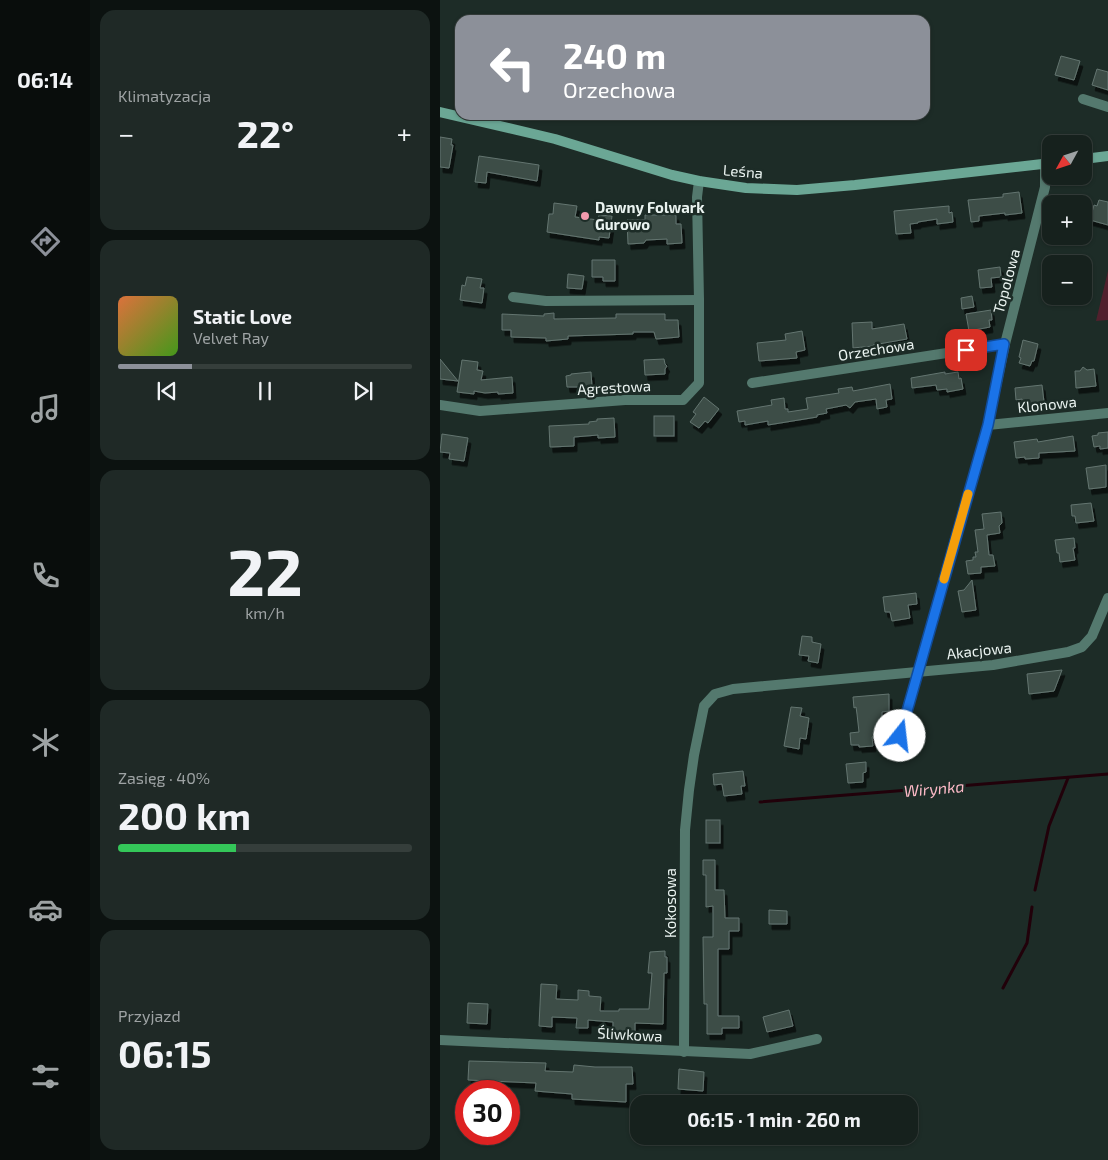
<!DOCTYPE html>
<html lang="pl">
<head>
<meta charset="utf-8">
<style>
	:root { --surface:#16211d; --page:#1f2926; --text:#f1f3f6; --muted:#9ea3a4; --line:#353e3b; --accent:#8c9099 }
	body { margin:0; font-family:"Exo 2",sans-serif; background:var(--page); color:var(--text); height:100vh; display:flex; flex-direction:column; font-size:19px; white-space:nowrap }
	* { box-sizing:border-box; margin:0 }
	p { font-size:16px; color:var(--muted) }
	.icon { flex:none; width:28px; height:28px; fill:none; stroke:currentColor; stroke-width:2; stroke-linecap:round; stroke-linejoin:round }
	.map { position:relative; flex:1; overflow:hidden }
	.drawer { display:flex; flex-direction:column; gap:10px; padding:10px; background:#0c1210; width:350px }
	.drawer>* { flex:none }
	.top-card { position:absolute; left:15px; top:15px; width:475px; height:105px; border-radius:15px; box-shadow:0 1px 4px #0004,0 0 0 1px var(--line); background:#8c9099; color:#fff; overflow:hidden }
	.needle { width:32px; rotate:230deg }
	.fabs { position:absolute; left:602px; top:135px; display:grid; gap:10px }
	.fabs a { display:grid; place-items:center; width:50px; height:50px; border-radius:10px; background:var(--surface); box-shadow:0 1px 4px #0004,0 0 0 1px var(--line); font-size:25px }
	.speed { position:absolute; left:15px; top:1080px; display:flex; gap:10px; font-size:25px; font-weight:700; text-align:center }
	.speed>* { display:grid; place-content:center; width:65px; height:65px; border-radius:50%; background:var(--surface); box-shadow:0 1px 4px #0004,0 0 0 1px var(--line); line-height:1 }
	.speed .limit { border:8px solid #d22; background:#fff; color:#111 }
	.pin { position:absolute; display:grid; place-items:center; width:42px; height:42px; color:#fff; margin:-21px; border-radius:10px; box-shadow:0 2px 8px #0006 }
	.me { position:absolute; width:55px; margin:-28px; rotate:16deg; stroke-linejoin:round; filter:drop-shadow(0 0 4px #0008) }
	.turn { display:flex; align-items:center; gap:18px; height:105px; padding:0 25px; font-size:22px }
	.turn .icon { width:65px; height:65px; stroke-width:2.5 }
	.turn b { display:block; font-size:35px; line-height:42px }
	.big { font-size:38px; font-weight:700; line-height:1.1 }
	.drawer .widget { flex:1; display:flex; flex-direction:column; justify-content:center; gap:8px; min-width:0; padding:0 18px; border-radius:15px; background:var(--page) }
	.drawer .dial { align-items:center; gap:0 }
	.dial b { font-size:65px; line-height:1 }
	.song { display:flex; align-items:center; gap:15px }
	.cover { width:60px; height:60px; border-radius:8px; background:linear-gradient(135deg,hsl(20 70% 55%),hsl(100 70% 35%)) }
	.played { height:5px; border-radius:2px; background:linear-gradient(90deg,var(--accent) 25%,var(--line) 25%) }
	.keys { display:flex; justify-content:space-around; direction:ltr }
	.heat { display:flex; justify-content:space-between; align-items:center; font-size:28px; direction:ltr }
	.charge { height:8px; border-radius:4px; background:linear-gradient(90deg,#34c759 40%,var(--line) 0) }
	.trip { position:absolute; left:190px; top:1095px; width:288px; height:50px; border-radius:15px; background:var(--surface); box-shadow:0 1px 4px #0004,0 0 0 1px var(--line); font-weight:700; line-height:50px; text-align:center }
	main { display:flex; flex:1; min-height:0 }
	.menu { display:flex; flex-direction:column; width:90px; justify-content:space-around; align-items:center; background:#090d0c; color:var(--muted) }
	.menu .icon { width:35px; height:35px }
	.menu .active { color:var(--accent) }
	.menu b { font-size:22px; color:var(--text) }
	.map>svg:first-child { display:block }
	.green { fill:#51202d }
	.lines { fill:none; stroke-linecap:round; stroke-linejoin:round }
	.stream { stroke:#21010a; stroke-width:3 }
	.building { fill:#3c4d47; stroke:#647570; filter:url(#shadow) }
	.street { stroke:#54796e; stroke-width:10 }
	.secondary { stroke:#6ba795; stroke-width:10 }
	.route-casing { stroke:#114b97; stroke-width:12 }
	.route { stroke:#1a73e8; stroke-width:9 }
	.slow { stroke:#f59e0b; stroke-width:9 }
	.poi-dot { fill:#f29aad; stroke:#1d2c27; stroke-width:2 }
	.labels { text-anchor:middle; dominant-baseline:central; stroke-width:5; stroke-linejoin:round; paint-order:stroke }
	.street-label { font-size:15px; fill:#eaf3f0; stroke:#1d2c27 }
	.poi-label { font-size:15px; font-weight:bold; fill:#eaf3f0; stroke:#1d2c27; text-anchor:start }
	.water-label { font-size:16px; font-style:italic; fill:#fdbac7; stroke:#1d2c27 }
</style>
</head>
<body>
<main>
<nav class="menu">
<b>06:14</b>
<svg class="icon active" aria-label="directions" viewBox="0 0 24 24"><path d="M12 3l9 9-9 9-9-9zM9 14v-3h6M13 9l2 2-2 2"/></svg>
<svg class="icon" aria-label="music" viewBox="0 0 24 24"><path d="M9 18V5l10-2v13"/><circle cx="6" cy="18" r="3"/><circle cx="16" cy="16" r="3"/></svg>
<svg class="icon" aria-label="phone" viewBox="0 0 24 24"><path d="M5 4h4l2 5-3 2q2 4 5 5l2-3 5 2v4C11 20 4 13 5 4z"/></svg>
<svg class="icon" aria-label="climate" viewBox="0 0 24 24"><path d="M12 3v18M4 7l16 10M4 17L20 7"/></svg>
<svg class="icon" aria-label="car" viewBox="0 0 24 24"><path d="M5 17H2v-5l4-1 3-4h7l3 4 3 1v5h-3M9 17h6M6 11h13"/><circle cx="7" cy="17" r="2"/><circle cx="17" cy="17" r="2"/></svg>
<svg class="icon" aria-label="filters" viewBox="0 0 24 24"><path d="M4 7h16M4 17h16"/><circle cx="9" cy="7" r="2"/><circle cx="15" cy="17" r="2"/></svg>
</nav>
<section class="drawer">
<div class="widget"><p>Klimatyzacja</p>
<div class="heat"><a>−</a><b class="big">22°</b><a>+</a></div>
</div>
<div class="widget">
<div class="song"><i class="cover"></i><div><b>Static Love</b><p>Velvet Ray</p></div></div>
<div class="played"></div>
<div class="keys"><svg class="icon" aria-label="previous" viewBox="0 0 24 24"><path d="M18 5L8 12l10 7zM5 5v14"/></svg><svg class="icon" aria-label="pause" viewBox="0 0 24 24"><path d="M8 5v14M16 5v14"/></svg><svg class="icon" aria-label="next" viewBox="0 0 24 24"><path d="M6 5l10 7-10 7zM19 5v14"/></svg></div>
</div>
<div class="widget dial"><b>22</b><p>km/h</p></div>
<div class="widget"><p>Zasięg · 40%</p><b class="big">200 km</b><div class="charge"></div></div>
<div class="widget"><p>Przyjazd</p><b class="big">06:15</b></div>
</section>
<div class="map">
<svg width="668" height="1160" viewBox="0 0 668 1160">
	<defs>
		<filter id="shadow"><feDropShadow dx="3" dy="5.5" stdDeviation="0" flood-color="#0009"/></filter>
	</defs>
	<rect width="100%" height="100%" fill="#1d2c27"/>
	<polygon class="green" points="668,271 668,320 656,321"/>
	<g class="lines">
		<g class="stream">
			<polyline points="320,802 668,774"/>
			<polyline points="595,890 609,826 628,778"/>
			<polyline points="563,988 587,943 592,907"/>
		</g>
	</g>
	<g class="building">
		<polygon points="621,56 640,61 634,80 615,75"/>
		<polygon points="657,69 668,72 668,90 652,85"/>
		<polygon points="0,137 12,139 11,145 13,145 9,168 0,167"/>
		<polygon points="39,156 99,165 97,181 47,172 46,183 35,182"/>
		<polygon points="579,192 582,213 565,215 565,213 539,216 539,221 531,222 528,200 563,197 563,194"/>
		<polygon points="659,200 668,202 668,225 650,220 654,205 657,206"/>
		<polygon points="114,203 137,206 135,217 158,220 159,215 172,216 169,238 159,237 159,240 107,232 109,214 113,214"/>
		<polygon points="509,206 509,213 512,212 513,222 497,224 497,219 478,222 478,223 470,224 471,233 456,234 454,211"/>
		<polygon points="205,215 236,215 236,224 241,224 242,243 227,244 227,239 206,240 204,243 188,244 187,220 205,220"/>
		<polygon points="152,260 175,260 175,281 163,281 163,277 152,277"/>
		<polygon points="560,267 561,277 551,278 552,287 540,288 538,270"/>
		<polygon points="128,274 144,276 142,289 127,288"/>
		<polygon points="27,277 42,279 40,288 44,288 42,303 20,300 22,285 25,286"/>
		<polygon points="532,296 534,307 522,309 521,298"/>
		<polygon points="551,310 552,320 549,320 550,327 529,331 526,314"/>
		<polygon points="114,313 114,319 176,318 176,314 225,314 225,320 238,320 239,337 216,339 214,332 193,332 193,334 128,336 128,339 106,341 106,338 71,337 71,330 62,330 62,314 104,316 104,314"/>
		<polygon points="432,322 432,329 464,324 467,339 433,345 433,346 413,348 412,323"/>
		<polygon points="362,331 365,350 356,352 357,358 319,361 317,343 346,340 345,334"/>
		<polygon points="583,340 598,344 594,361 592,361 590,366 579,363 581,358 579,357"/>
		<polygon points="0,359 18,381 0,379"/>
		<polygon points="224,359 225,364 227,366 225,369 225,374 205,375 204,360"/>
		<polygon points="22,360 38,362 37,370 43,371 41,380 72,377 73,393 58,394 58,392 45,393 34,391 34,394 17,392"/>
		<polygon points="643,367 647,370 654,369 656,386 636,388 635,371 640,371"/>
		<polygon points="151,372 152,387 127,387 126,376 131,375 131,374"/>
		<polygon points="505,372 505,374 518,372 519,379 521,378 523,389 507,392 507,389 497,390 496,385 472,388 471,378"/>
		<polygon points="450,384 452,399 446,400 447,407 437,409 436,399 415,402 410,408 406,405 386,409 387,413 377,415 377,417 328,425 328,421 305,425 305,421 299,422 297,411 332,405 331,400 344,398 345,409 348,409 348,412 368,409 366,398 399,393 398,389 412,387 413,391"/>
		<polygon points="602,385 604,402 583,405 582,399 576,400 575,388"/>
		<polygon points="264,397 279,409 268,423 265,421 259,428 250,422 256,414 253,412"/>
		<rect x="214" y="416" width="20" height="20"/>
		<polygon points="174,418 175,437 158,438 158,435 134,437 134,446 110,447 109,426 149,424 149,422 157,421 157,419"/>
		<polygon points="668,432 668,448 660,449 660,446 654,447 652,436 658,435 658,433"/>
		<polygon points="2,434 28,438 24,461 9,459 10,453 0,452"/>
		<polygon points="633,436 635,451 599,453 599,458 585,459 585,457 576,458 574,442 597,439 598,442"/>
		<polygon points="666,465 666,487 649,489 646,468"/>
		<polygon points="651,503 654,521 636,523 635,516 632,516 631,505"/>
		<polygon points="561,512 562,523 559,526 560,533 547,535 549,555 553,555 555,566 541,567 541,573 528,574 526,561 533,560 533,557 536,557 535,552 538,552 535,530 544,529 542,514"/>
		<polygon points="634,538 635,548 633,548 635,560 620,562 619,553 617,553 615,540"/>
		<polygon points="532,580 536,610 522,612 518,591 524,590"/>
		<polygon points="476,593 477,604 468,605 470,618 452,621 450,612 445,612 443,597"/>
		<polygon points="362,636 372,637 372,642 381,644 378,663 368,661 369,656 359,655"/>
		<polygon points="622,670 614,691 589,694 587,674"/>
		<polygon points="449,694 449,711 442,712 442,736 432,737 433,746 419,747 419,745 411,745 410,733 419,732 417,714 416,707 414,708 413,697"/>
		<polygon points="351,707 362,708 360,716 369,718 366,739 360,738 359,749 344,746"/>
		<polygon points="426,762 426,772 423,773 423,782 408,783 406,764"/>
		<polygon points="303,771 305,786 301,786 302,794 284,796 282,784 274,785 273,774"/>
		<rect x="266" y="820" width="14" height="23"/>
		<polygon points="263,860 275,860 275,890 284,890 285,918 299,918 299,931 289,931 289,949 278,949 278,1016 299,1016 299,1028 282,1028 282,1034 267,1034 267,1004 264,1004 263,937 273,937 273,906 266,907 266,875 263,875"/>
		<polygon points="329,910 347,911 347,924 329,924"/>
		<polygon points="225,951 225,957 227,957 227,973 224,973 223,1024 195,1023 195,1033 179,1033 179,1031 173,1031 173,1022 148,1020 148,1028 136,1028 137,1018 112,1017 112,1027 99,1026 101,984 117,985 116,999 138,1000 138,990 149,991 149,996 161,997 160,1011 179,1011 179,1009 209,1009 212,973 208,973 210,952"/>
		<polygon points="28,1003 48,1004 47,1024 27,1023"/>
		<polygon points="349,1010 353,1026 327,1032 323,1017"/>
		<polygon points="29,1061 106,1063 105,1071 133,1072 134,1065 155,1067 192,1067 193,1084 186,1084 186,1102 132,1099 132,1094 95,1091 96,1083 28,1080"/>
		<polygon points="239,1069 264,1072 263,1091 238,1089"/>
	</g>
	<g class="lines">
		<g class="street">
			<polyline points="643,99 668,107"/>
			<polyline points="73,297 106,301 259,300"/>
			<polyline points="312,383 565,344"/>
			<polyline points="0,405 40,411 185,400 243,400 259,383 259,300 257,197 259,181"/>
			<polyline points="548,425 668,413"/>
			<polyline points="455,752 548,425 565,344 605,187 605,163"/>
			<polyline points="0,1040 310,1054 377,1039"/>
			<polyline points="244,1052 245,830 249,790 254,755 264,706 275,694 293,689 553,665 628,652 642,647 652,636 668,598"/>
		</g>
		<g class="secondary">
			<polyline points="0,112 115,139 232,175 259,181 306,188 357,190 415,185 611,163"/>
			<polyline points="644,159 668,156"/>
		</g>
	</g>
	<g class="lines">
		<defs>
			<polyline id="route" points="460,736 548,425 564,344 526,350"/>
		</defs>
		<use href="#route" class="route-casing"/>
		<use href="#route" class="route"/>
		<polyline class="slow" points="504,579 528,494"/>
	</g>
	<circle class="poi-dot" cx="145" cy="216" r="5"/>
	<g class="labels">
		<g class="street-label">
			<text transform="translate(303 171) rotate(5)">Leśna</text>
			<text transform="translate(566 281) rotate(-75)">Topolowa</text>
			<text transform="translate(436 349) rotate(-9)">Orzechowa</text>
			<text transform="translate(174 387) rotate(-3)">Agrestowa</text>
			<text transform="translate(607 404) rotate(-6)">Klonowa</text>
			<text transform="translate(539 650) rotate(-6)">Akacjowa</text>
			<text transform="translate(230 903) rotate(-90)">Kokosowa</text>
			<text transform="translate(190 1034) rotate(3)">Śliwkowa</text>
		</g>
		<g class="poi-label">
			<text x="155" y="207">Dawny Folwark<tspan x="155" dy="17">Gurowo</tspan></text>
		</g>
		<g class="water-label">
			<text transform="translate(494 788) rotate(-5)">Wirynka</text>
		</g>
	</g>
</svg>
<div class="fabs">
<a><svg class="needle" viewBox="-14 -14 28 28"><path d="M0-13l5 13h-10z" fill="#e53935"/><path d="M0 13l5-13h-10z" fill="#9ea3a4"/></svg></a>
<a>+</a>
<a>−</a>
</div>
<div class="speed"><div class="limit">30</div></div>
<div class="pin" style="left:526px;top:350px;background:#d93025"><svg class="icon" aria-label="arrive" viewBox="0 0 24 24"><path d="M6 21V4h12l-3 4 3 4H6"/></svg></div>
<svg class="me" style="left:460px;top:736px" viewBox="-20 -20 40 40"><circle r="19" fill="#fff"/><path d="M0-13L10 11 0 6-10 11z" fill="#1a73e8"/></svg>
<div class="trip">06:15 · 1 min · 260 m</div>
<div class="top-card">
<div class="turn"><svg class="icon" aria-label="left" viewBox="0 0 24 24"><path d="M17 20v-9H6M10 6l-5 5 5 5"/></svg><div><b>240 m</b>Orzechowa</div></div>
</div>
</div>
</main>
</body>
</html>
